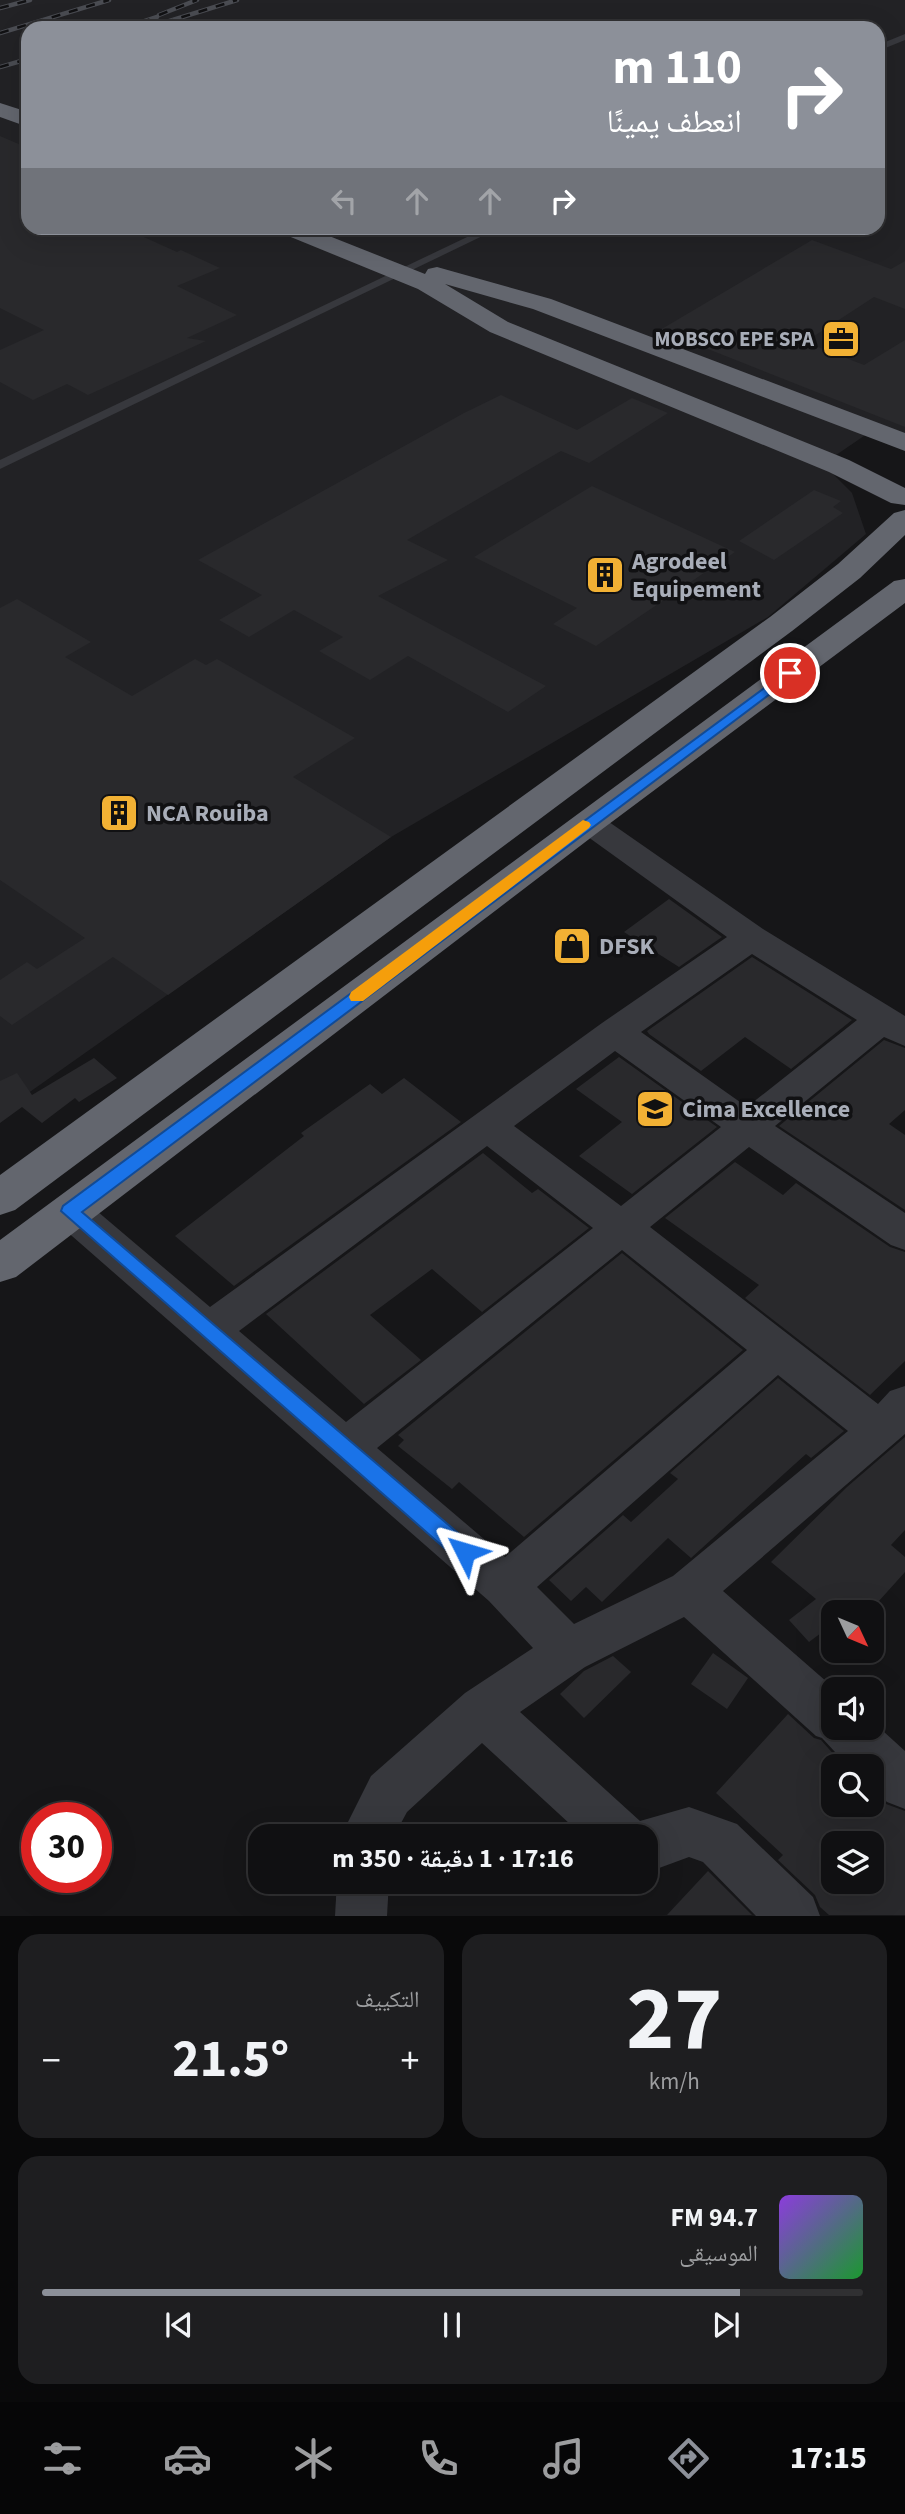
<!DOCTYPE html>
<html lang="ar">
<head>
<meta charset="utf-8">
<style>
	:root { --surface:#101012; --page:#1e1e20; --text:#f1f3f6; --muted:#9c9d9f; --line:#303032; --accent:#8c9099 }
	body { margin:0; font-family:"Source Sans 3","Noto Naskh Arabic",sans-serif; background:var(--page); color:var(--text); direction:rtl; height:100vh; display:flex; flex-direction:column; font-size:26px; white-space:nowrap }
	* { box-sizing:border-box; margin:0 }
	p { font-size:23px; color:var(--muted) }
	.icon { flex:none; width:38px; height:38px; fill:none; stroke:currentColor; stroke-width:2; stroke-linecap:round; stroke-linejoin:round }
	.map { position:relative; height:1916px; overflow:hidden; direction:ltr }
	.drawer { display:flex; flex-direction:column; gap:18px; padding:18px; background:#09090a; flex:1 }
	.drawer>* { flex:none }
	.hud { position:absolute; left:21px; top:21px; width:864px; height:214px; border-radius:21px; box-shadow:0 7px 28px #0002,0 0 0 2px var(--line); direction:rtl; background:#8c9099; color:#fff; overflow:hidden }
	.needle { width:46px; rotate:134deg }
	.fabs { position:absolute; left:821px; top:1600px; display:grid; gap:14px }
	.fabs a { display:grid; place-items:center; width:63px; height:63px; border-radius:14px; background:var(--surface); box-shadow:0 7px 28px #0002,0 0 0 2px var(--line); font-size:35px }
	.speed { position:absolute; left:21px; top:1802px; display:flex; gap:14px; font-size:35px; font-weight:700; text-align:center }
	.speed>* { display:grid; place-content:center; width:91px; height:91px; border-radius:50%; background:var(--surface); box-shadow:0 7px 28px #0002,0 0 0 2px var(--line); line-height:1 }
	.speed .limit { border:10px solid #d22; background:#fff; color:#111 }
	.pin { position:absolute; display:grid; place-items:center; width:60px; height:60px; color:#fff; margin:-30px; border:4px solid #fff; border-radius:50%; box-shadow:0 2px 7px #0007 }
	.me { position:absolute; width:77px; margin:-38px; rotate:310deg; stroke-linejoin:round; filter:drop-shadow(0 0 5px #0008) }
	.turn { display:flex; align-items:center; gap:24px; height:147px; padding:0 28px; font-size:32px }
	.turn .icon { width:91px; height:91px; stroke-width:2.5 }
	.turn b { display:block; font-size:49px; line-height:60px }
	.lanes { display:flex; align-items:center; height:66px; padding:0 28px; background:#0003; justify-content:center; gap:35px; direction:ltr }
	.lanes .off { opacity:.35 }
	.big { font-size:52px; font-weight:700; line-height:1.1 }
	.drawer .widget { flex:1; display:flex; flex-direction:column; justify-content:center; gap:10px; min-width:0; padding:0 24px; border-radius:21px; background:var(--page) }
	.drawer .dial { align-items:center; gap:0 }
	.dial b { font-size:91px; line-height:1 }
	.song { display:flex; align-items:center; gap:21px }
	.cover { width:84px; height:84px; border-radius:10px; background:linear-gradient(135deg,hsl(270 70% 55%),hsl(130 70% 35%)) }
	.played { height:7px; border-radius:4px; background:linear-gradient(90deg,var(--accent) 85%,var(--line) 85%) }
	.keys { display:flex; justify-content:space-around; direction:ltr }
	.heat { display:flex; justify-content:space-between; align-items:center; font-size:38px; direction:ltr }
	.drawer .tiles { flex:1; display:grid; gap:18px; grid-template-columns:1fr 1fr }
	.widget:last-child { grid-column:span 2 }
	.trip { position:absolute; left:248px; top:1824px; width:410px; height:70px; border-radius:21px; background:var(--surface); box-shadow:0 7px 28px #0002,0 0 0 2px var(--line); font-weight:700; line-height:70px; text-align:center; direction:rtl }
	.dock { display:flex; height:112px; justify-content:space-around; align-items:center; background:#060607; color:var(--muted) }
	.dock .icon { width:49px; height:49px }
	.dock .selected { color:var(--accent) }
	.dock b { font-size:32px; color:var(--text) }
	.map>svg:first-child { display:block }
	.built { fill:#222225; fill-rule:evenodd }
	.building { fill:#29292c; fill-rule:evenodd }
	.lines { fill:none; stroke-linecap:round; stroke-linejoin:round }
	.lane { fill:#37383d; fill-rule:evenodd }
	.street { fill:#37383d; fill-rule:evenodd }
	.highway { fill:#63666e; fill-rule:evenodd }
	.rail-casing { stroke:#4a4c52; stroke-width:4.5 }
	.rail { stroke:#111113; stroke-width:2.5; stroke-dasharray:9; stroke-linecap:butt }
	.route { fill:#1a73e8; stroke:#114b97; stroke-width:2 }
	.slow { fill:#f59e0b }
	.labels { text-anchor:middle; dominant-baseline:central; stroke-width:7; stroke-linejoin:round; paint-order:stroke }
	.far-poi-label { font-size:21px; font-weight:bold; fill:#a8adb8; stroke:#111113; text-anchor:end }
	.poi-label { font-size:24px; font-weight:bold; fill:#a8adb8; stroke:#111113; text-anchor:start }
</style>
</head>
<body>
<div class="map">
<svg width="905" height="1916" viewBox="0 0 905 1916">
	<rect width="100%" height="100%" fill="#161618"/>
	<path class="built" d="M0,0H905V434L880,425L823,464L852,493L866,534L768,617L391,837L0,1113ZM28,28H878V228H28Z"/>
	<g class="building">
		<polygon points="0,136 28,148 28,228 124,228 177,252 181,250 220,268 177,286 237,315 187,338 206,341 88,395 67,384 33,400 0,382 0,350 44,330 0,308"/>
		<polygon points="812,240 891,269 905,261 905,309 874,297 805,342 864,365 905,340 905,427 660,330"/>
		<polygon points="501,395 577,430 632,398 668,413 589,463 561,451 407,540 448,560 378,596 546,686 508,712 408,656 370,680 319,651 343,637 294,610 249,637 219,620 262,595 198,560 464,413"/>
		<polygon points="592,486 735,552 596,646 553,624 577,608 474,557"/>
		<polygon points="814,490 841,501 833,507 843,513 774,560 739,541"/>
		<polygon points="17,599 91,642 65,657 132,696 195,659 206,665 217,659 355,738 293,777 391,837 168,995 113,957 12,1025 0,1016 0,980 27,962 37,969 85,938 0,880 0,608"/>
		<polygon points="669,899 722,937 679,967 624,932"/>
		<polygon points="752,957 852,1020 791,1069 745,1037 701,1071 649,1034 647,1031"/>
		<polygon points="884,1040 905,1048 905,1110 889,1124 905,1135 905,1210 779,1126"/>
		<polygon points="619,1057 717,1127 632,1194 579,1156 622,1122 576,1089"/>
		<polygon points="94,1058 117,1078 79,1102 75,1098 42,1123 22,1107 0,1123 0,1081 17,1073 32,1095"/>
		<polygon points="404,1078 461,1122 234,1286 175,1236 304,1136 301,1133 370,1084 382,1094"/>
		<polygon points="483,1153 532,1193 538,1189 589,1228 482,1312 432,1269 370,1315 421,1360 364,1404 266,1314"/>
		<polygon points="735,1162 783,1195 796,1183 890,1247 905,1252 905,1361 870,1395 745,1298 759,1285 665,1218"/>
		<polygon points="622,1253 743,1350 524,1537 459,1482 452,1489 398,1446 404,1440 398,1435"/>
		<polygon points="778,1378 844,1431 811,1458 806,1454 691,1558 668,1538 602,1602 586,1587 571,1601 549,1580 623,1515 631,1522 678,1479 670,1473"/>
		<polygon points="905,1437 905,1530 891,1545 905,1557 905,1572 869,1612 833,1612 833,1624 809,1642 789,1620 816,1599 771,1562 847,1487"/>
		<polygon points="713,1653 748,1678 727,1709 691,1684"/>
		<polygon points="613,1656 631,1672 584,1718 560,1694 584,1671"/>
		<path d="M788,1714L814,1738L821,1740L844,1766H833V1804H872V1790L886,1804L905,1811V1915H829L820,1907L815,1895L778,1860L783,1855L716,1793ZM833,1843H872V1881H833Z"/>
		<polygon points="708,1871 752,1915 667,1915"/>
	</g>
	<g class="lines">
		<g class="lane">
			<polygon points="905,34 905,40 878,51 878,45"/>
			<polygon points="486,228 499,228 0,469 0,460"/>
		</g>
		<g class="street">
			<path d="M588,812L599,815L763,929L905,1016V1046L884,1037L775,1126L905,1213V1250L891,1245L749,1147L650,1227L878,1404L890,1391L905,1386V1434L723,1591L835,1689L833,1727H872V1721L905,1751V1809L887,1802L872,1787V1766H848L822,1738L816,1736L684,1617L585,1667L520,1712L640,1821L689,1807L737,1824L813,1897L820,1916H756L703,1862L689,1857L651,1871L646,1869V1836H583L482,1743L407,1812L394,1836H341L371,1776L465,1693L533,1648L489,1601L56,1222L50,1211L56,1200L70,1195L84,1200L210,1307L602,1023L727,937L577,829L572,822L577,815ZM752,954L857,1020L747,1107L641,1032ZM615,1051L721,1127L621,1206L514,1126ZM487,1146L593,1228L346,1422L239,1331ZM622,1250L747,1350L505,1557L377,1448ZM778,1375L848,1431L673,1576L574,1624L537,1587Z"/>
			<polygon points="337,1881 389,1881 387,1916 335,1916"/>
		</g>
		<g class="highway">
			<polygon points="0,103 28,112 28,127 0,117"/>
			<polygon points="277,228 309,228 425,274 428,269 437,267 551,299 905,433 905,451 533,309 445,284 508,322 849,460 905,488 905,505 891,503 829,472 490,332 418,289 281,233"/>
			<polygon points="905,510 905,535 860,578 792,631 15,1210 0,1215 0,1175 770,617 838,564 894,513"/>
			<polygon points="905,579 905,603 601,830 16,1277 0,1282 0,1240 894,581"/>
		</g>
		<defs>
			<g id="rail">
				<polyline points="0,8 30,0"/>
				<polyline points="159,15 197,0"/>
				<polyline points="124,28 157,17"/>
				<polyline points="147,28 237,0"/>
				<polyline points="0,33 109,0"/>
				<polyline points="0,67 28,59"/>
			</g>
		</defs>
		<use href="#rail" class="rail-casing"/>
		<use href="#rail" class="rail"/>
	</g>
	<polygon class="route" points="790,669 796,673 794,676 82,1212 472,1545 475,1552 472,1559 465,1561 457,1559 61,1211 63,1206"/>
	<polygon class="slow" points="583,820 589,822 591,825 589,828 363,1001 351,1001 349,997 351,992"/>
	<defs>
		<symbol id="office-square" viewBox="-11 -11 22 22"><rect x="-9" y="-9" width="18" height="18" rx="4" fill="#f2b134" stroke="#111113"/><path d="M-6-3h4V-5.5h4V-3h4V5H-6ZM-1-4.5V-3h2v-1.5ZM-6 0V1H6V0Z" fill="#111"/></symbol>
		<symbol id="building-square" viewBox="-11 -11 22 22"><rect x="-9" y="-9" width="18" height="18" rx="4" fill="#f2b134" stroke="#111113"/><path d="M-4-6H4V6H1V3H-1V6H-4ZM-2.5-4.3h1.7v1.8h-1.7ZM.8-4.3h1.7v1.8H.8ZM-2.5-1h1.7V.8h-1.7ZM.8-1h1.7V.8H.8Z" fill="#111"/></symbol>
		<symbol id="shop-square" viewBox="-11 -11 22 22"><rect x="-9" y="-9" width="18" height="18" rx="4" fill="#f2b134" stroke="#111113"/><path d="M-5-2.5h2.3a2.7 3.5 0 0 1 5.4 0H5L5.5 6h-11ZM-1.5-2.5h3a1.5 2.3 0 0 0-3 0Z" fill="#111"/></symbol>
		<symbol id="university-square" viewBox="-11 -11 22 22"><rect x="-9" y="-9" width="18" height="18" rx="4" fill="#f2b134" stroke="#111113"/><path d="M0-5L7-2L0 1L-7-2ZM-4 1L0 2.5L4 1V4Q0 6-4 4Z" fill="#111"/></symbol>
	</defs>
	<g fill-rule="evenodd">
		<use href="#office-square" x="819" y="317" width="44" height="44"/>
		<use href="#building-square" x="583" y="553" width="44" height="44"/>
		<use href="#building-square" x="97" y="791" width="44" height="44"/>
		<use href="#shop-square" x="550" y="924" width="44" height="44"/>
		<use href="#university-square" x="633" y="1087" width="44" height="44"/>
	</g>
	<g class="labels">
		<g class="far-poi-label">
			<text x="814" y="339">MOBSCO EPE SPA</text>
		</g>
		<g class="poi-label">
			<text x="632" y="561">Agrodeel<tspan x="632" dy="28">Equipement</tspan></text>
			<text x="146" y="813">NCA Rouiba</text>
			<text x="599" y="946">DFSK</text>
			<text x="682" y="1109">Cima Excellence</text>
		</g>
	</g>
</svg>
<div class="fabs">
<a><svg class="needle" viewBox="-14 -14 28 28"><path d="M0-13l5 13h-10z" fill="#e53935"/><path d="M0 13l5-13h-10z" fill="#9c9d9f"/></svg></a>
<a><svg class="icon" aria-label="sound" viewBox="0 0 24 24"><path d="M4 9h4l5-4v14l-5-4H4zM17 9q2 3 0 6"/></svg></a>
<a><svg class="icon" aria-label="search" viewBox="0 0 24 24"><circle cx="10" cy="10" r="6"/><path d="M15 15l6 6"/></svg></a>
<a><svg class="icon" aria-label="layers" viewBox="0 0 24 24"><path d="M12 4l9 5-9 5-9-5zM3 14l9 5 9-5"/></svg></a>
</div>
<div class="speed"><div class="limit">30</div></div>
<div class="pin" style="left:790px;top:673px;background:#d93025"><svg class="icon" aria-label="arrive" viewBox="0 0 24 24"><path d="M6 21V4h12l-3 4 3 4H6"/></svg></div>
<svg class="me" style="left:465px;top:1552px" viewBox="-20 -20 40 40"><path d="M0-17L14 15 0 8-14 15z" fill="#1a73e8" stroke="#fff" stroke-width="4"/></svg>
<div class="trip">17:16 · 1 دقيقة · 350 m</div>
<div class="hud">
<div class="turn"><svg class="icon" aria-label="right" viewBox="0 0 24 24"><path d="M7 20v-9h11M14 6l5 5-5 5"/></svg><div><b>110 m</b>انعطف يمينًا</div></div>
<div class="lanes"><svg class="icon off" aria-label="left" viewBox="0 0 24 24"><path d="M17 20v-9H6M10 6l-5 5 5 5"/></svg><svg class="icon off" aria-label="ahead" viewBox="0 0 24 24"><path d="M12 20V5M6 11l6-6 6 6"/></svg><svg class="icon off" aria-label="ahead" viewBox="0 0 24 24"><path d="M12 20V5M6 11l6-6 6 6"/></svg><svg class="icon" aria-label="right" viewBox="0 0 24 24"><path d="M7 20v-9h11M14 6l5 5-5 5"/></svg></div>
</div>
</div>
<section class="drawer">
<div class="tiles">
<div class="widget dial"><b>27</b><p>km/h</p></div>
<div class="widget"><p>التكييف</p>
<div class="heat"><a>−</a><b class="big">21.5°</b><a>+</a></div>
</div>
<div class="widget">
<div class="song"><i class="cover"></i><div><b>94.7 FM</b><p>الموسيقى</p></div></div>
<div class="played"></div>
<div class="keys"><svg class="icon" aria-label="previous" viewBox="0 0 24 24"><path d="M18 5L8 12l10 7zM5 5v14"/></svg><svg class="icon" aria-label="pause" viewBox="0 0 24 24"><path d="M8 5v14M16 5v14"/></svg><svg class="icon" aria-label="next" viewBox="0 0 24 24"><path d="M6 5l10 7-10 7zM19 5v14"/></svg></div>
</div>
</div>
</section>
<nav class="dock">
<b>17:15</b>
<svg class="icon selected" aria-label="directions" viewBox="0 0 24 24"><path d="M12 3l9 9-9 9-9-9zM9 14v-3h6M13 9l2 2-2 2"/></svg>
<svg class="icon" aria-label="music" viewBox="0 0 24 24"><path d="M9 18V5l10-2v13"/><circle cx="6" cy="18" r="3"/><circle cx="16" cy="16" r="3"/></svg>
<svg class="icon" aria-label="phone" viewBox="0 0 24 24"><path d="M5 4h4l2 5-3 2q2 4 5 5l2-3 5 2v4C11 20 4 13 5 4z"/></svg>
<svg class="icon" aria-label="climate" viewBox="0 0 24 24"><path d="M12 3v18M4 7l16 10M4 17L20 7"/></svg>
<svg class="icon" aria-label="car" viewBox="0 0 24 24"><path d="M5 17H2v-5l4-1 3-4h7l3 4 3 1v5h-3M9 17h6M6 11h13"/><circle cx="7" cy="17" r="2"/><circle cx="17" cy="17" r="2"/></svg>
<svg class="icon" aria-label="filters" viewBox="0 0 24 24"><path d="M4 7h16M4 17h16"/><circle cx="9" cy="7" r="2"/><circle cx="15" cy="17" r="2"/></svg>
</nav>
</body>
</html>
